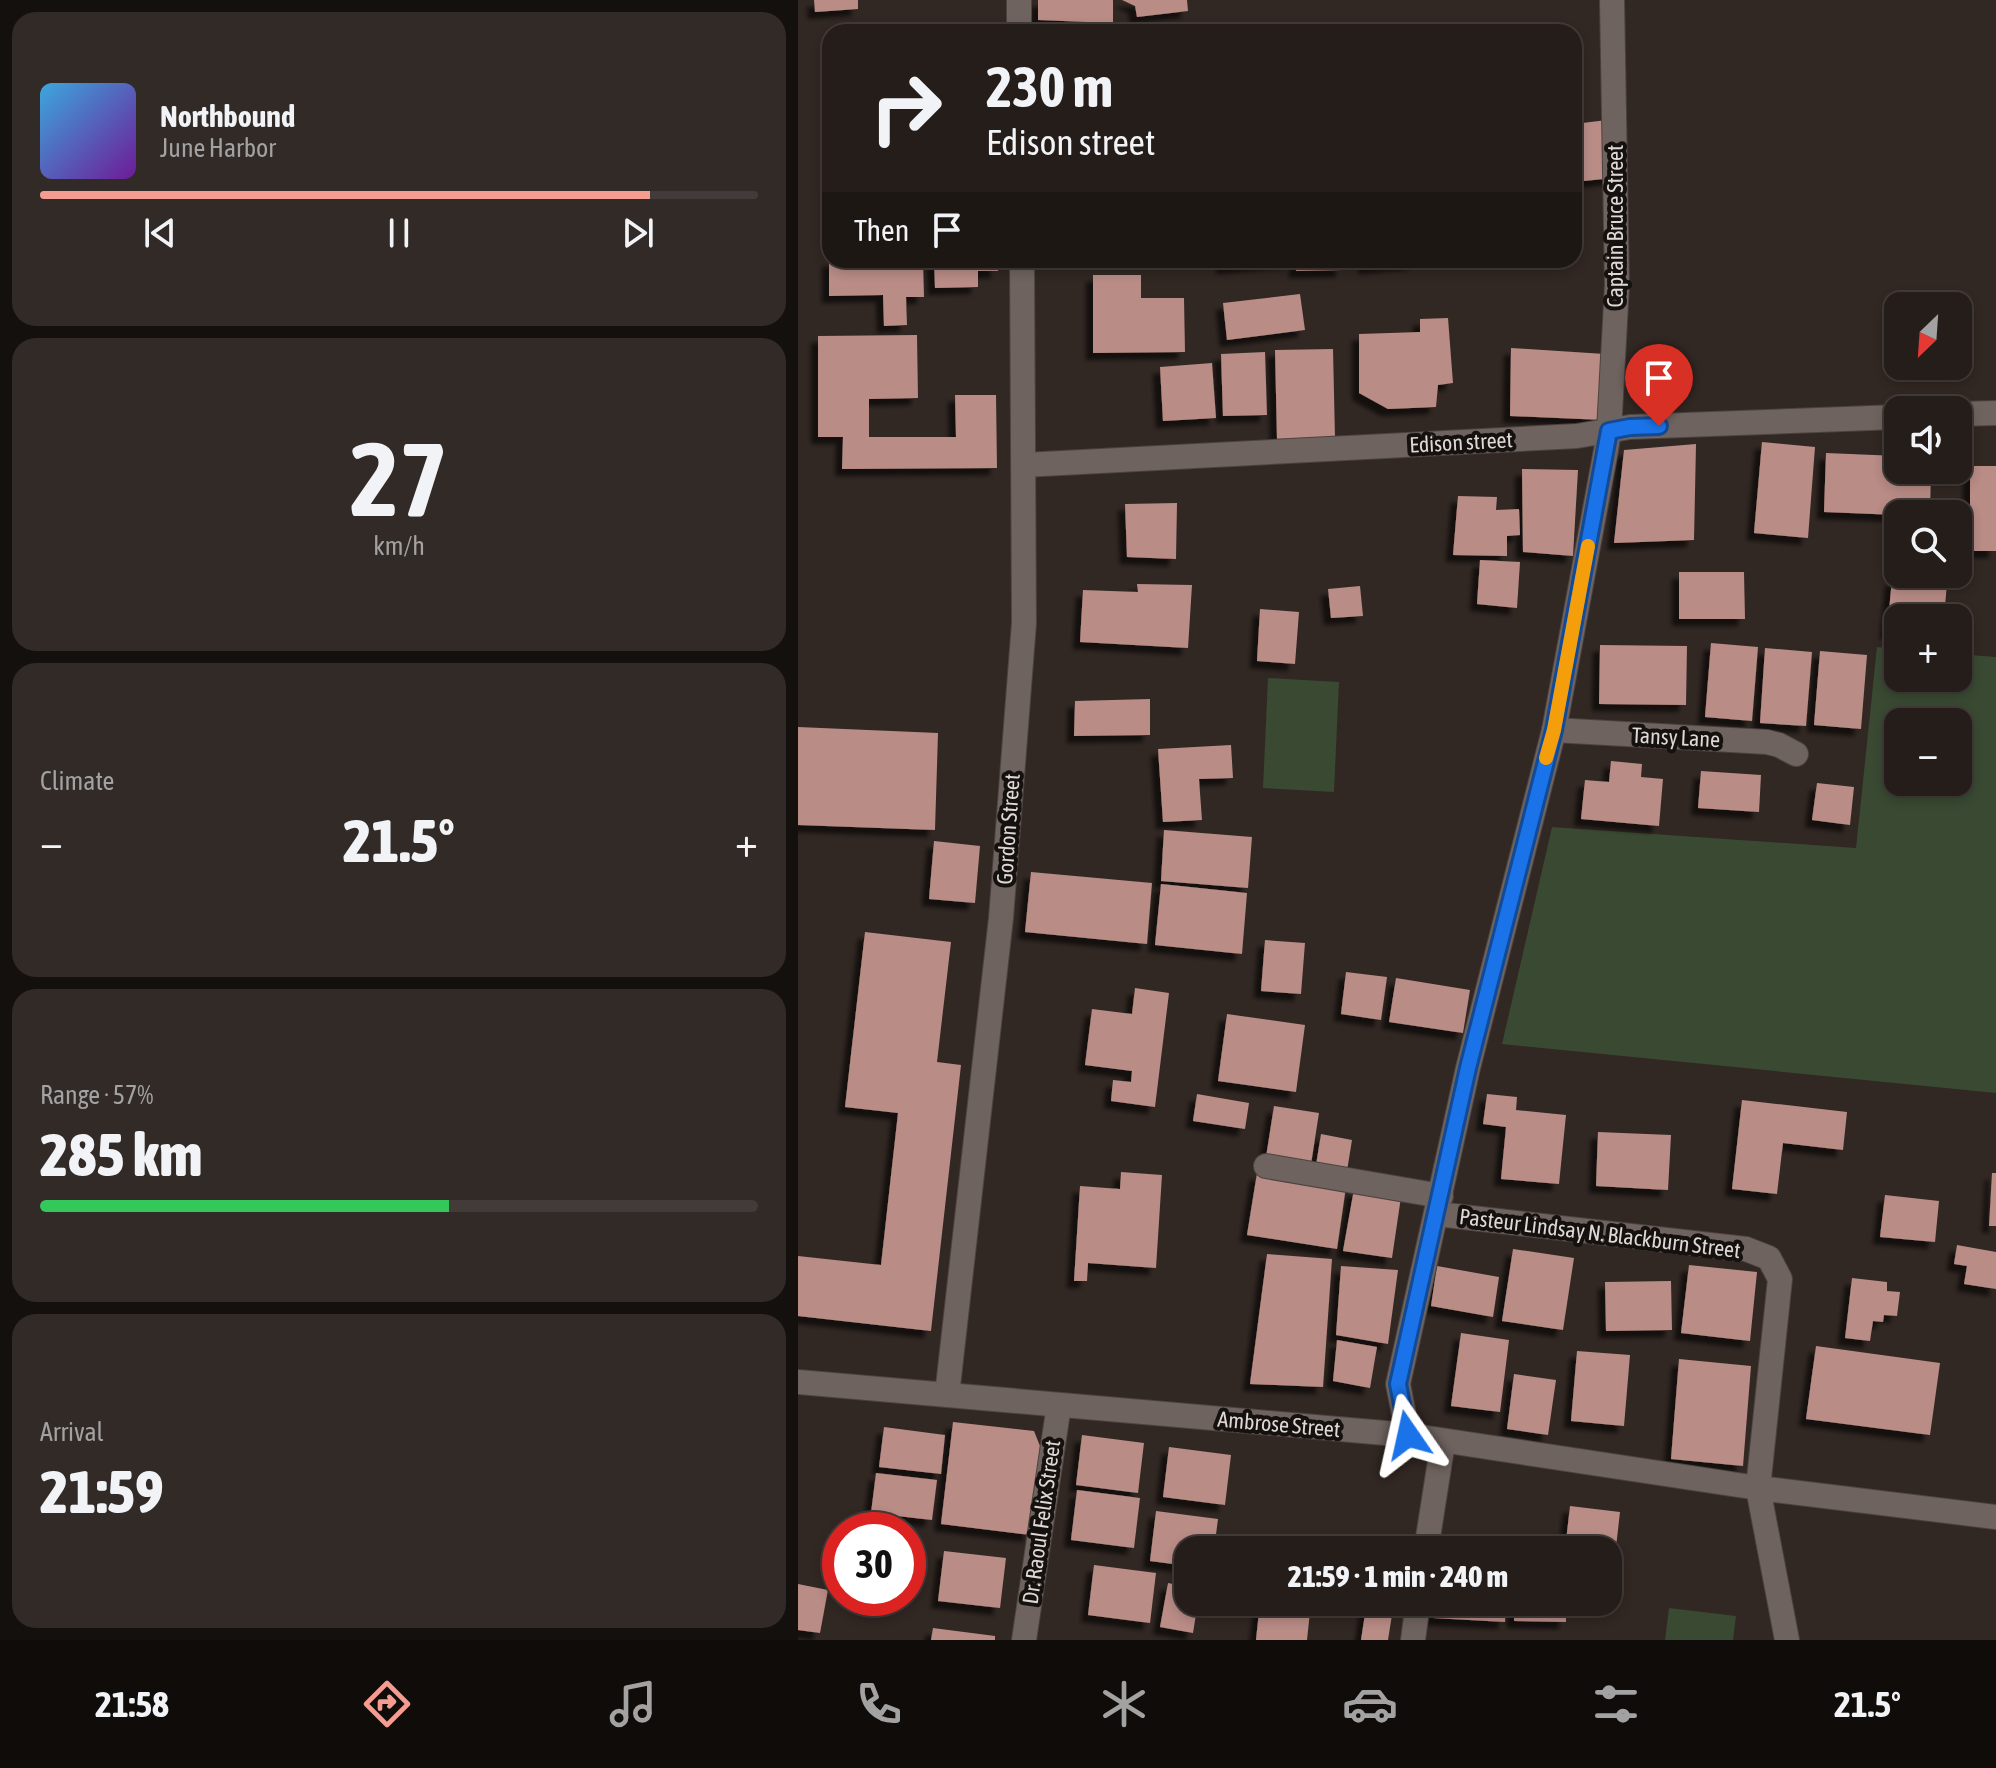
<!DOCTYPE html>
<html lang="en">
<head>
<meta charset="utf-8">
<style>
	:root { --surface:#251d1a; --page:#312a27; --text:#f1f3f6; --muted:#a3a2a2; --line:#423b39; --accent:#f59c90 }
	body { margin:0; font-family:"Asap Condensed",sans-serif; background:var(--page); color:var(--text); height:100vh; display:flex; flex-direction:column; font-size:30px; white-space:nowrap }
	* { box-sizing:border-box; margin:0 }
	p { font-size:26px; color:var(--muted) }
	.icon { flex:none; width:44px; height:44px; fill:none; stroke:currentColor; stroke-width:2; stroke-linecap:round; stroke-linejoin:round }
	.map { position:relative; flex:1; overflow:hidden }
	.panel { display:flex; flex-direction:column; gap:12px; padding:12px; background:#14100e; width:798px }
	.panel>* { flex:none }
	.guide { position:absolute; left:24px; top:24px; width:760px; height:244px; border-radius:24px; box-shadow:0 4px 12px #0003,0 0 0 2px var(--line); background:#251d1a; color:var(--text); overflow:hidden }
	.needle { width:52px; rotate:205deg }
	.fabs { position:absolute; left:1086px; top:292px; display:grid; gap:16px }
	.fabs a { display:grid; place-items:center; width:88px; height:88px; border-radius:16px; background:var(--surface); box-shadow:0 4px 12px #0003,0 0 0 2px var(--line); font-size:40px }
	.speed { position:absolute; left:24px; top:1512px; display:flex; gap:16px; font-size:40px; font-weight:700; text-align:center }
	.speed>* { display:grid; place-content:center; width:104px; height:104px; border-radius:50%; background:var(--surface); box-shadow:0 4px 12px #0003,0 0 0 2px var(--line); line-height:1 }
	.speed .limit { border:12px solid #d22; background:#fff; color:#111 }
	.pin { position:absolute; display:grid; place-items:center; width:68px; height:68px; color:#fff; margin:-82px -34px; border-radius:50% 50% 50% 0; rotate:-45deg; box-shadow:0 0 8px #0007 }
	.pin .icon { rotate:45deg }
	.me { position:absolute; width:88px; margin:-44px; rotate:349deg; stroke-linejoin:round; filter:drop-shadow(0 0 6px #0008) }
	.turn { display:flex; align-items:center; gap:28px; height:168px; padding:0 32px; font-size:36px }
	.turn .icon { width:104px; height:104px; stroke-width:2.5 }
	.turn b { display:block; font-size:56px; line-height:68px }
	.then { display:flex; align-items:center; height:76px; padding:0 32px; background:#0003; gap:16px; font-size:30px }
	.big { font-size:60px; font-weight:800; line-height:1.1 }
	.panel .card { flex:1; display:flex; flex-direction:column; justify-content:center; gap:12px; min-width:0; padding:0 28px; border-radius:24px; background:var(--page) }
	.panel .dial { align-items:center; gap:0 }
	.dial b { font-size:104px; line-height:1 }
	.song { display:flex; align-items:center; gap:24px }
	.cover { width:96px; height:96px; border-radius:12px; background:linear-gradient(135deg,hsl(200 70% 55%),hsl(280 70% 35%)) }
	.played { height:8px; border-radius:4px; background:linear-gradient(90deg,var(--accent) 85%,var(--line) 85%) }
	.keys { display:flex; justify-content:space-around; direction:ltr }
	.heat { display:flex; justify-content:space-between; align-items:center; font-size:44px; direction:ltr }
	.charge { height:12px; border-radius:6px; background:linear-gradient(90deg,#34c759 57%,var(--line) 0) }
	.trip { position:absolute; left:376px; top:1536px; width:448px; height:80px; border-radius:24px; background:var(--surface); box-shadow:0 4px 12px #0003,0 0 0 2px var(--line); font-weight:800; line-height:80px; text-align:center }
	.dock { display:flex; height:128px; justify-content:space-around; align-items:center; background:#0f0c0a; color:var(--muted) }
	.dock .icon { width:56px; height:56px }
	.dock .active { color:var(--accent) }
	.dock b { font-size:36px; color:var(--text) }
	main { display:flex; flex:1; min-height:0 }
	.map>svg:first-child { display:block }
	.green { fill:#394932; fill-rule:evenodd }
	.building { fill:#b98c86; filter:url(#shadow) }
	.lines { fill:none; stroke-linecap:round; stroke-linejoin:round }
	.minor-casing { stroke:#4c4340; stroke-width:26 }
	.minor { stroke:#6f635f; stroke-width:24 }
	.route-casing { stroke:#114b97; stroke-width:20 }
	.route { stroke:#1a73e8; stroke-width:14 }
	.slow { stroke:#f59e0b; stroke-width:14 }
	.labels { text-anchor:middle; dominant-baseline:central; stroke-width:8; stroke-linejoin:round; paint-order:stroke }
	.street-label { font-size:22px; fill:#ded7d5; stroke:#15110f }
</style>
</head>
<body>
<main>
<section class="panel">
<div class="card">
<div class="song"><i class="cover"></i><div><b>Northbound</b><p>June Harbor</p></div></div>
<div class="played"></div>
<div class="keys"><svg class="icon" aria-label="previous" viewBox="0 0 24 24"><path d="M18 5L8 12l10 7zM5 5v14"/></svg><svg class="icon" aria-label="pause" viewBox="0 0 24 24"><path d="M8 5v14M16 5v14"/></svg><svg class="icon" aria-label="next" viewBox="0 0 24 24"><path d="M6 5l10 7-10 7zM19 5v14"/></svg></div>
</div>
<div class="card dial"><b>27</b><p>km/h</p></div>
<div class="card"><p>Climate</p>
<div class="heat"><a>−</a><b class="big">21.5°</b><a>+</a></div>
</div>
<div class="card"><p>Range · 57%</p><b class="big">285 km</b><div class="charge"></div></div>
<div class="card"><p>Arrival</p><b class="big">21:59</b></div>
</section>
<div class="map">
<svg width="1198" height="1640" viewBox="0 0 1198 1640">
	<defs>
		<filter id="shadow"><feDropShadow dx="-7" dy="7" stdDeviation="2" flood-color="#0009"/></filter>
	</defs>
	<rect width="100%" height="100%" fill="#312723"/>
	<g class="green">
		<path d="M1079,647L1100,649V678H1160V654L1198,657V1093L704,1044L754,827L1058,848ZM1100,722H1160V782H1100Z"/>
		<polygon points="470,678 541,682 536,792 465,788"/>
		<polygon points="871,1608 938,1616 935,1640 867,1640"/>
	</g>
	<g class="building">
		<polygon points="16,0 60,0 60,9 17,12"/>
		<polygon points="240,0 315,0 315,23 240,20"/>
		<polygon points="324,0 389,0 390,11 339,17 337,6"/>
		<polygon points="809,120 815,178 776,182 776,124"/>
		<polygon points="31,260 125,260 126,297 108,297 109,325 86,326 85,295 31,296"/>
		<polygon points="136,260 199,260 200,271 180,271 180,287 137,288"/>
		<polygon points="424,260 492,260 492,262 425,267"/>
		<polygon points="498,260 544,260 545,270 498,271"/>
		<polygon points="567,260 618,260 618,263 567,267"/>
		<polygon points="295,275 343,275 343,298 386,298 387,352 295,353"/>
		<polygon points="502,294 507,330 429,340 425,303"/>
		<polygon points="650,318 655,383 640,385 638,407 590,409 561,393 561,334 622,332 622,319"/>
		<polygon points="119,335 120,398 71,399 71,437 158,437 157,395 198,395 199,468 44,469 45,437 20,437 20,336"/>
		<polygon points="713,348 807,354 806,420 712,416"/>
		<polygon points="535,349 537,438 479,439 477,350"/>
		<polygon points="467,352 469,415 425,416 423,354"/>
		<polygon points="414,363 418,418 365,421 362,367"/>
		<polygon points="964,442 1017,447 1010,538 956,533"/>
		<polygon points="898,444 896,540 816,543 826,450"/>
		<polygon points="1028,453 1100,456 1100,470 1133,470 1132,514 1100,515 1026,512"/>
		<rect x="1172" y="466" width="26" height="85"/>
		<polygon points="724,469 780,470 775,556 725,552"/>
		<polygon points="660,496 699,497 698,510 721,509 722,535 709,536 709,556 655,555"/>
		<polygon points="379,503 378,559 329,557 327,504"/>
		<polygon points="682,560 722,562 719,608 679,604"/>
		<polygon points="881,572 946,572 947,619 881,619"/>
		<polygon points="1094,579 1149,583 1146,618 1100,618 1100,633 1089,632"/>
		<polygon points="339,584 394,585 390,648 282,642 285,590 340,592"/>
		<polygon points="562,586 565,616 533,618 530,589"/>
		<polygon points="462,609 501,612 497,664 459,661"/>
		<polygon points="913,643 960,647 954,721 907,717"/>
		<polygon points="802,645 889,646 888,705 801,704"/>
		<polygon points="967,648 1014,652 1008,726 962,723"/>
		<polygon points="1022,651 1069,655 1063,729 1016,725"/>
		<polygon points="352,699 352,735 276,736 277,701"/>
		<polygon points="0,727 140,733 137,830 0,825"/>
		<polygon points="433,745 435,778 401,779 404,820 365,822 360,749"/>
		<polygon points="813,761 844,764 843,777 865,779 861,826 783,819 787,780 811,782"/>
		<polygon points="903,771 963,775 961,812 900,808"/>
		<polygon points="1019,783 1056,787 1052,825 1014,820"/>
		<polygon points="366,830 454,837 450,888 363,881"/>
		<polygon points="136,841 182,846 177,903 131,899"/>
		<polygon points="233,872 354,883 349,944 227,932"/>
		<polygon points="363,884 449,893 444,954 357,945"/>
		<polygon points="67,932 153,942 139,1062 163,1065 133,1331 0,1316 0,1256 83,1265 100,1113 47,1107"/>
		<polygon points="467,940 507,943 503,994 463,991"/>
		<polygon points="548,972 589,977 583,1020 543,1014"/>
		<polygon points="598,978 672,990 665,1033 591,1022"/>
		<polygon points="337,988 371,993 357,1107 313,1101 315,1080 333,1082 334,1071 287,1065 294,1009 334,1014"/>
		<polygon points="429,1014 507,1025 498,1092 420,1081"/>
		<polygon points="399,1094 451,1103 447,1129 395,1121"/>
		<polygon points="689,1094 719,1097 718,1110 768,1115 761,1184 703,1179 708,1127 685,1124"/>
		<polygon points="944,1100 1049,1112 1045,1150 985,1143 979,1194 934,1189"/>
		<polygon points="476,1106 521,1113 513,1164 468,1157"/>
		<polygon points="800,1132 873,1135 870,1190 798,1186"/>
		<polygon points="523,1134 554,1140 549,1171 518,1165"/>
		<polygon points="323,1172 364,1175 358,1268 290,1263 289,1281 276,1281 282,1186 322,1189"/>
		<polygon points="459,1173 548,1187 539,1249 449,1235"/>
		<polygon points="1194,1173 1198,1173 1198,1226 1191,1226"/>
		<polygon points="556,1189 603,1197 594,1258 545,1251"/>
		<polygon points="1087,1195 1141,1201 1137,1242 1082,1237"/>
		<polygon points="1159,1245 1198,1252 1198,1289 1166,1284 1169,1266 1156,1264"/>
		<polygon points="715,1249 776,1258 765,1330 704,1321"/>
		<polygon points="469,1254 534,1259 525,1387 452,1384"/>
		<polygon points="891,1265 959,1272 952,1341 883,1333"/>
		<polygon points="543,1266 600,1270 590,1344 538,1335"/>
		<polygon points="639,1266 701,1277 695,1317 633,1306"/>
		<polygon points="1054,1278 1089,1282 1089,1291 1102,1292 1099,1316 1086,1315 1085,1322 1075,1321 1072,1341 1047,1338"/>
		<polygon points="873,1281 874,1330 808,1331 807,1282"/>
		<polygon points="663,1333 711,1340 702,1412 653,1406"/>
		<polygon points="539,1340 579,1347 572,1388 535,1381"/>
		<polygon points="1018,1346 1142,1363 1132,1435 1008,1419"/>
		<polygon points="779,1351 832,1355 826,1426 773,1421"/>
		<polygon points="881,1359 953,1366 945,1466 873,1459"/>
		<polygon points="716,1374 758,1380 750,1435 709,1429"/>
		<polygon points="155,1422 236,1431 242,1446 232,1535 143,1524"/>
		<polygon points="86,1427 147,1435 143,1474 81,1467"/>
		<polygon points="284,1435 346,1443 340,1493 278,1485"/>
		<polygon points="371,1447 433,1455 427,1505 365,1497"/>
		<polygon points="78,1473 139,1480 134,1520 73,1513"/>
		<polygon points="279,1490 342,1498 336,1548 273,1540"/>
		<polygon points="772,1506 822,1512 815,1574 810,1574 810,1550 767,1550"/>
		<polygon points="358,1511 420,1519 416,1550 390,1550 390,1566 352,1561"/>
		<polygon points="146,1551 208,1558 202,1608 140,1601"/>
		<polygon points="296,1565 358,1573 352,1623 290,1615"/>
		<polygon points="370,1583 390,1587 390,1602 400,1602 395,1633 362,1627"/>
		<polygon points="0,1584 30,1590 22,1633 0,1630"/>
		<polygon points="462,1602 513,1602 509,1640 458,1640"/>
		<polygon points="549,1602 596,1602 590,1640 563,1640 568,1607 549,1604"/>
		<polygon points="636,1602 708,1602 707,1622 635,1618"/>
		<polygon points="716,1602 768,1602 768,1622 716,1621"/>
		<polygon points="135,1628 197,1636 197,1640 133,1640"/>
	</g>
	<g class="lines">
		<defs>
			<g id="minor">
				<polyline points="221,0 221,32"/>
				<polyline points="1160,414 1198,413"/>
				<polyline points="226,465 779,436 832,427 1100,417"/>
				<polyline points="756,730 969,742 981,745 998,754"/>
				<polyline points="468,1166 643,1196"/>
				<polyline points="639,1214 948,1249 971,1258 982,1279 960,1488 989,1640"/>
				<polyline points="0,1382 610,1435 960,1488 1198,1517"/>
				<polyline points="149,1395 203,918 226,623 224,260"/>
				<polyline points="610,1435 600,1384 670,1068 756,730 808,450 811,431 819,285 814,0"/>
				<polyline points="628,1550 645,1442"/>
				<polyline points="226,1640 261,1405"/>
				<polyline points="615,1640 620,1602"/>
			</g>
		</defs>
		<use href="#minor" class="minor-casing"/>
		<use href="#minor" class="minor"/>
	</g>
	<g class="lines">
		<defs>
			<polyline id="route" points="610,1435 600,1384 670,1068 756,730 811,431 832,427 861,426"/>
		</defs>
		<use href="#route" class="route-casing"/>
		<use href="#route" class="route"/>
		<polyline class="slow" points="748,758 756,730 790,546"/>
	</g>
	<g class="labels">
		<g class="street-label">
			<text transform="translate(817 226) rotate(-90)">Captain Bruce Street</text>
			<text transform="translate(663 442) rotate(-3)">Edison street</text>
			<text transform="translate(878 737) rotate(3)">Tansy Lane</text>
			<text transform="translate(210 829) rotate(-86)">Gordon Street</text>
			<text transform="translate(802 1233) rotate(7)">Pasteur Lindsay N. Blackburn Street</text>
			<text transform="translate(481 1424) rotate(5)">Ambrose Street</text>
			<text transform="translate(243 1522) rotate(-82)">Dr. Raoul Felix Street</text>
		</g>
	</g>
</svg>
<div class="fabs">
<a><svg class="needle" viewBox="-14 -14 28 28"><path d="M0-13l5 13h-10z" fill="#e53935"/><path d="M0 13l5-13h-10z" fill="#a3a2a2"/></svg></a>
<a><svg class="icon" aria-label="sound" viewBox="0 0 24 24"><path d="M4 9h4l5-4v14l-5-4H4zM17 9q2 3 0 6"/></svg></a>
<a><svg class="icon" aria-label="search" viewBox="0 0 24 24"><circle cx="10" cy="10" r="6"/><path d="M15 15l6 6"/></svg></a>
<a>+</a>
<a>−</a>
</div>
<div class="speed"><div class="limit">30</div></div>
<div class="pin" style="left:861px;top:426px;background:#d93025"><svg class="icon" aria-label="arrive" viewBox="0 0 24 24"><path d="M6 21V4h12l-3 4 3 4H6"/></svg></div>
<svg class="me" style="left:610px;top:1435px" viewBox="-20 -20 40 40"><path d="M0-17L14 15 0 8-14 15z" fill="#1a73e8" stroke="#fff" stroke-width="4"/></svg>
<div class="trip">21:59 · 1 min · 240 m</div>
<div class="guide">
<div class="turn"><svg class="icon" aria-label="right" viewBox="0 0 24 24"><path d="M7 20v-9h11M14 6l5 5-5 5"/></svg><div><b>230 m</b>Edison street</div></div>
<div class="then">Then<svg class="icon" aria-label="arrive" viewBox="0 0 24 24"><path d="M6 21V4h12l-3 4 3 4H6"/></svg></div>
</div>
</div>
</main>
<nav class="dock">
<b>21:58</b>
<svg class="icon active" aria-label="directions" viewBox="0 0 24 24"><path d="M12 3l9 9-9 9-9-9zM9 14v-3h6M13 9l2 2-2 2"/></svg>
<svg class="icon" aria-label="music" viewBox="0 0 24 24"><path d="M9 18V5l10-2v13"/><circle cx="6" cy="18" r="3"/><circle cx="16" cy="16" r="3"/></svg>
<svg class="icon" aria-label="phone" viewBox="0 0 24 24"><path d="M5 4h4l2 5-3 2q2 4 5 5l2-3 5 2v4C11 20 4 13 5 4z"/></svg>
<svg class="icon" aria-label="climate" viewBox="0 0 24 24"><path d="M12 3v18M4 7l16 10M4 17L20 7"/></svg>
<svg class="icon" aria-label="car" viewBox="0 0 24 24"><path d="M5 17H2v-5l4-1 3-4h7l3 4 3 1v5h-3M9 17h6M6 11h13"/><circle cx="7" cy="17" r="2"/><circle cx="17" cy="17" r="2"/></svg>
<svg class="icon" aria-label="filters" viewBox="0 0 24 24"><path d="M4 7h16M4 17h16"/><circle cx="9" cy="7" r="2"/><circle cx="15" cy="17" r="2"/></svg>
<b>21.5°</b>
</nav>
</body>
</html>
